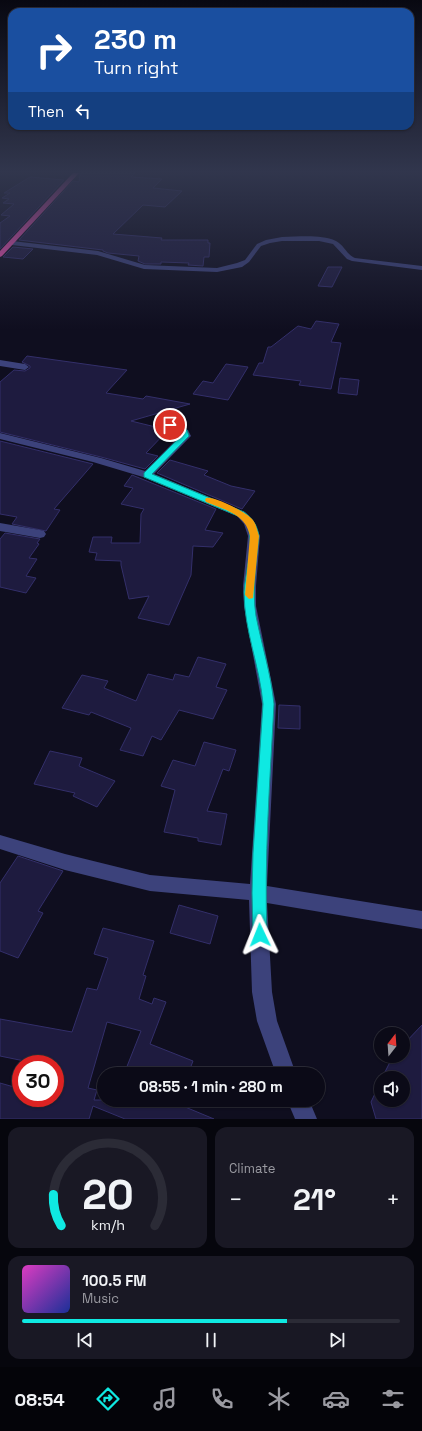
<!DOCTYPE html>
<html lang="en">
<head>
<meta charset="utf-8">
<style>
	:root { --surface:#0b0a17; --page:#191824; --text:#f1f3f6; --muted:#9a9aa1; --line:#2b2b36; --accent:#0fe9e2 }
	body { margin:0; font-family:"Space Grotesk",sans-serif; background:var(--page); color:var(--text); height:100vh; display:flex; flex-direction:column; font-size:15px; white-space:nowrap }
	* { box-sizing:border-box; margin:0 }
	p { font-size:13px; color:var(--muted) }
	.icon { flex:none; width:22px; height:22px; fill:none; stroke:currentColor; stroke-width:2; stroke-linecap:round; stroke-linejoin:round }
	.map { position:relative; height:1119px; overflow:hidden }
	.panel { display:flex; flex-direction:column; gap:8px; padding:8px; background:#06060d; flex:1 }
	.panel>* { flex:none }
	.top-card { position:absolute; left:8px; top:8px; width:406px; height:122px; border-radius:12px; box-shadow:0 1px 3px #0004,0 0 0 1px var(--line); background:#1a4fa0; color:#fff; overflow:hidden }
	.needle { width:26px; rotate:17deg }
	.buttons { position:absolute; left:374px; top:1027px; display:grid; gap:8px }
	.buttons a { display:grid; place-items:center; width:36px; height:36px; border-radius:50%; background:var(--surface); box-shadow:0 1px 3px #0004,0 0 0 1px var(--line); font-size:20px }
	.speed { position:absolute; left:12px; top:1055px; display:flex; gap:8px; font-size:20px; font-weight:700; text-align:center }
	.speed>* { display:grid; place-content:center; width:52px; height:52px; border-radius:50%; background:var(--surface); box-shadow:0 1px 3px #0004,0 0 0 1px var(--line); line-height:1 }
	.speed .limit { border:6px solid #d22; background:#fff; color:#111 }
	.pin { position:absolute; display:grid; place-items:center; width:34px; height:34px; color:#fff; margin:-17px; border:2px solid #fff; border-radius:50%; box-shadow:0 1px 4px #0007 }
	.me { position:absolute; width:44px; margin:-22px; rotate:358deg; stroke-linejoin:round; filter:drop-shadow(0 0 3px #0008) }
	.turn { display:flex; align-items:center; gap:14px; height:84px; padding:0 20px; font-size:18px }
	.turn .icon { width:52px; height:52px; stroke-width:2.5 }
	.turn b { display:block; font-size:28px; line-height:34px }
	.then { display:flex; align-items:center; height:38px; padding:0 20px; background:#0003; gap:8px; font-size:15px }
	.big { font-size:30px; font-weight:600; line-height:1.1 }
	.panel .widget { flex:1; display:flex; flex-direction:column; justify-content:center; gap:6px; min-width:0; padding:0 14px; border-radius:12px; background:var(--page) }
	.panel .dial { align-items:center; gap:0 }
	.dial svg { height:104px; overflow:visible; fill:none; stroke:var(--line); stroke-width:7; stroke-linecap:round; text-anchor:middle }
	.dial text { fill:var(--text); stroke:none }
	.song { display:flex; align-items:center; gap:12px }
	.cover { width:48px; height:48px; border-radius:6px; background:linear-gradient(135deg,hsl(310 70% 55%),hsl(230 70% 35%)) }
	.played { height:4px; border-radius:2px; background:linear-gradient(90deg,var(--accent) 70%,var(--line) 70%) }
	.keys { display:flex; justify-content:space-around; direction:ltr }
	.heat { display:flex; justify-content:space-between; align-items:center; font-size:22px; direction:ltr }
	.panel .tiles { flex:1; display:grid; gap:8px; grid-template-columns:1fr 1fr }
	.widget:last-child { grid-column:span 2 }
	.trip { position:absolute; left:97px; top:1067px; width:228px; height:40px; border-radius:20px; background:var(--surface); box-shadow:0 1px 3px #0004,0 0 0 1px var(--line); font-weight:600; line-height:40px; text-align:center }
	.tabs { display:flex; height:64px; justify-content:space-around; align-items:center; background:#040409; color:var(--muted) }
	.tabs .icon { width:28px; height:28px }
	.tabs .active { color:var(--accent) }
	.tabs b { font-size:18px; color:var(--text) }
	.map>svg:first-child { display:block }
	.building { fill:#1e1b3f; stroke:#332f6a }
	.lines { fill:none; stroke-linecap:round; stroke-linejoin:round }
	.minor { fill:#3c427b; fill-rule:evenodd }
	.highway { fill:#f452b5; fill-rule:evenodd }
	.route { fill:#0fe9e2; stroke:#0a9793 }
	.slow { fill:#f59e0b }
</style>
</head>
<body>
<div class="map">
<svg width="422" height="1119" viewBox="0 0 422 1119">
	<rect width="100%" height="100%" fill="#0f0e1f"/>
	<g class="building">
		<polygon points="80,173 135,173 131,177 162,179 153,188 182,191 165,207 143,205 113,234 162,238 161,240 208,240 208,243 210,243 209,257 204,257 203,266 188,265 189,263 161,262 161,264 145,264 138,261 139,256 108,253 103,251 103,250 19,240 73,181 79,182"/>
		<polygon points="30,177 64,180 0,249 0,223 10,216 1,215 14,204 3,203 9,199 2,198 10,193 4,193"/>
		<polygon points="13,247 33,249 23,259 3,257"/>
		<polygon points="328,267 342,267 332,287 318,286"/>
		<polygon points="316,321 339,324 331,342 341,343 331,389 299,385 301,381 253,375 259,363 263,363 268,347 271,347 298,326 311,329"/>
		<polygon points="27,356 127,370 106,393 143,399 146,396 190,404 131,421 168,430 146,453 158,456 145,469 101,457 0,432 0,382 14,370 25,371 30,368 30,366 22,362"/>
		<polygon points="226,364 248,367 228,400 193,394 203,381 213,383"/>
		<polygon points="340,378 359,380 357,395 338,393"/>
		<polygon points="0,441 93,464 54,509 60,510 46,531 12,524 17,517 0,514"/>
		<polygon points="170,460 208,471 204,475 231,486 255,491 242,509 157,473"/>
		<polygon points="132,475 216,509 205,530 223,533 213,547 193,546 191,575 169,625 138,618 149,596 129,599 121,565 121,561 95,560 97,553 89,552 93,537 112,537 111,543 140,543 141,514 144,509 121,504 133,488 124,486"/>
		<polygon points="5,533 40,539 37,543 39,544 29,558 37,559 26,576 36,578 26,593 0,587 0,539"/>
		<polygon points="198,657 226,664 216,687 227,690 213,719 179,710 161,740 152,736 143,756 120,750 131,728 91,712 89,715 62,708 82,675 108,681 104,688 136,701 148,674 173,680 175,674 189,677"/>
		<polygon points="279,705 300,706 300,729 278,728"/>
		<polygon points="204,742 236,750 229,771 223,769 207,811 227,814 221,845 198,841 198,838 164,832 175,790 161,786 173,760 195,766"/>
		<polygon points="50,751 82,758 79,766 115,781 97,807 73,796 75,793 34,784"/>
		<polygon points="18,856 63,871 38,911 43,913 18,958 0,951 0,883"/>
		<polygon points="179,905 218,916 210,944 170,933"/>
		<polygon points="103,928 154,941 143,975 146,976 139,999 152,1004 154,998 166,1002 150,1044 193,1061 188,1074 124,1074 141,1031 107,1022 88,1088 97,1090 94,1100 179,1100 178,1104 214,1119 125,1119 93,1106 89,1119 0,1119 0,1083 21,1089 21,1098 55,1098 55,1078 58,1068 55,1067 55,1064 39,1064 0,1056 0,1019 72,1032 87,988 97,990 108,958 94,954"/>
		<polygon points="422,1025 422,1119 376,1119 371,1102 381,1081 381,1100 403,1100 403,1078 382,1078 393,1056 403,1056 403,1045"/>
	</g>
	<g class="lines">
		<g class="minor">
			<path d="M282,237C299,237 320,234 336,241C344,245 347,255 355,258L422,266V270L352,261L347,259L333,244L319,241H282L270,243L261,246L249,262L242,267L217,272L144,269L97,255L12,245L9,243L12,241L98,251L145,265L217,268L237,263L245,260L257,244L266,240Z"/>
			<polygon points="0,360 25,364 29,367 25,370 0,366"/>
			<polygon points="160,419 188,430 191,436 154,474 245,512 255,524 260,536 256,586 256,606 276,704 267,886 422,911 422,929 267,903 272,992 277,1021 296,1074 276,1074 257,1021 252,992 249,900 150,891 65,870 0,849 0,835 65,854 150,875 250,884 262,704 244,606 243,586 248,536 244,524 237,516 143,477 93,462 0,439 0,433 101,458 145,471 181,435 180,434 157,424 155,422 157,420"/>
			<polygon points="0,523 40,530 44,531 46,534 44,537 40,538 0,531"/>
			<polygon points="287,1100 309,1100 317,1119 295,1119"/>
		</g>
		<polygon class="highway" points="73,173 79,173 2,256 0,257 0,251"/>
	</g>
	<linearGradient id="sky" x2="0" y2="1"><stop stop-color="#080811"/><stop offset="0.52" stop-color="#31364d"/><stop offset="1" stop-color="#31364d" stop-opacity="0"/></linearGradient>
	<rect width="422" height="330" fill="url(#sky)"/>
	<path class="route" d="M167,423H172L187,430L189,436L152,474L244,512C253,519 257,525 259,536C256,563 252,590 256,616C262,646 271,674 274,704C270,781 264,858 267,935L265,940L260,942L255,940L253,935L252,893L253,853L263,704C260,667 244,630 244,592C245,575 254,542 248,527C246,522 242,519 238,516L144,477V473L182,435L181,433L167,427Z"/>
	<path class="slow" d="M206,498C214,496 246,512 252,519C256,523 257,530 259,536L253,598L249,599L245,595L250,536C246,514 225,510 206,502L205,500Z"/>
</svg>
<div class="buttons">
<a><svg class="needle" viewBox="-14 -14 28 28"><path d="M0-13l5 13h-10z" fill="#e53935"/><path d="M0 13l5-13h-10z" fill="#9a9aa1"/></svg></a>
<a><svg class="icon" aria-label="sound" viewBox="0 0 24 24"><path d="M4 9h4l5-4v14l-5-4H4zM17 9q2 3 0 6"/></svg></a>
</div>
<div class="speed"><div class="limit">30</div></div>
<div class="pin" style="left:170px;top:425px;background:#d93025"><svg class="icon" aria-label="arrive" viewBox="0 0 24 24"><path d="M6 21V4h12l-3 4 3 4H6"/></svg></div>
<svg class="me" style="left:260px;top:935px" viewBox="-20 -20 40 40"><path d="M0-17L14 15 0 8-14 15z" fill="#0fe9e2" stroke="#fff" stroke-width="4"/></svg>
<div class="trip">08:55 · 1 min · 280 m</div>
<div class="top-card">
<div class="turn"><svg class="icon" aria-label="right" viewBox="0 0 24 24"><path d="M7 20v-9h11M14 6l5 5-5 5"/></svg><div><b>230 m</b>Turn right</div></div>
<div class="then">Then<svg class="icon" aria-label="left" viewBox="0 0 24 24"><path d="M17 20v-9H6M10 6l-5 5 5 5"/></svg></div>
</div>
</div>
<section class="panel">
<div class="tiles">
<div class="widget dial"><svg viewBox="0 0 100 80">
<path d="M14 69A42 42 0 1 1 86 69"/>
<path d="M14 69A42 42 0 0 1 8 45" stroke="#0fe9e2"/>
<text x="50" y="56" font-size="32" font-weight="700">20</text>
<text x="50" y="72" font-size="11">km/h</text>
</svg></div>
<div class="widget"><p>Climate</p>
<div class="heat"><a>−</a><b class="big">21°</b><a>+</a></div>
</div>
<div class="widget">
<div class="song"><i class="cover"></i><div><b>100.5 FM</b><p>Music</p></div></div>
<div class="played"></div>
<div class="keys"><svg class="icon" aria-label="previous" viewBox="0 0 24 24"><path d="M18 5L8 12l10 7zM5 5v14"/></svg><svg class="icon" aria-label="pause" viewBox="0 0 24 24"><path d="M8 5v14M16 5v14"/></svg><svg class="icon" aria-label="next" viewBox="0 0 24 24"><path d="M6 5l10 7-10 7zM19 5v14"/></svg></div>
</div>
</div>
</section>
<nav class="tabs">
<b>08:54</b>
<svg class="icon active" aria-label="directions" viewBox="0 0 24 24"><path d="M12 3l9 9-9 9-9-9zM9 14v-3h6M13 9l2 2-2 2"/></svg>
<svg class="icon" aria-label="music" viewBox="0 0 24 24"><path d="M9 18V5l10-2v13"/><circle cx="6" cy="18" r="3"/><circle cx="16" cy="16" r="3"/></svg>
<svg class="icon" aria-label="phone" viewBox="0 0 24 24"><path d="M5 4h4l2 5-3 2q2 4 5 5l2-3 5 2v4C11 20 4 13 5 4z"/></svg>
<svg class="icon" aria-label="climate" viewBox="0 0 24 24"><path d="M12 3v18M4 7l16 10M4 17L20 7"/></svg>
<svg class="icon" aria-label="car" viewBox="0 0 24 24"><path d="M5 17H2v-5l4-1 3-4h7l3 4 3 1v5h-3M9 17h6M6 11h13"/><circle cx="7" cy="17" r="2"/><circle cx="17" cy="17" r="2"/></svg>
<svg class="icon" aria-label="filters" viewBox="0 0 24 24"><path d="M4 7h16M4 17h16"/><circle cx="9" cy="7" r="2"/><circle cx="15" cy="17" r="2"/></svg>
</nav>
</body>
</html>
